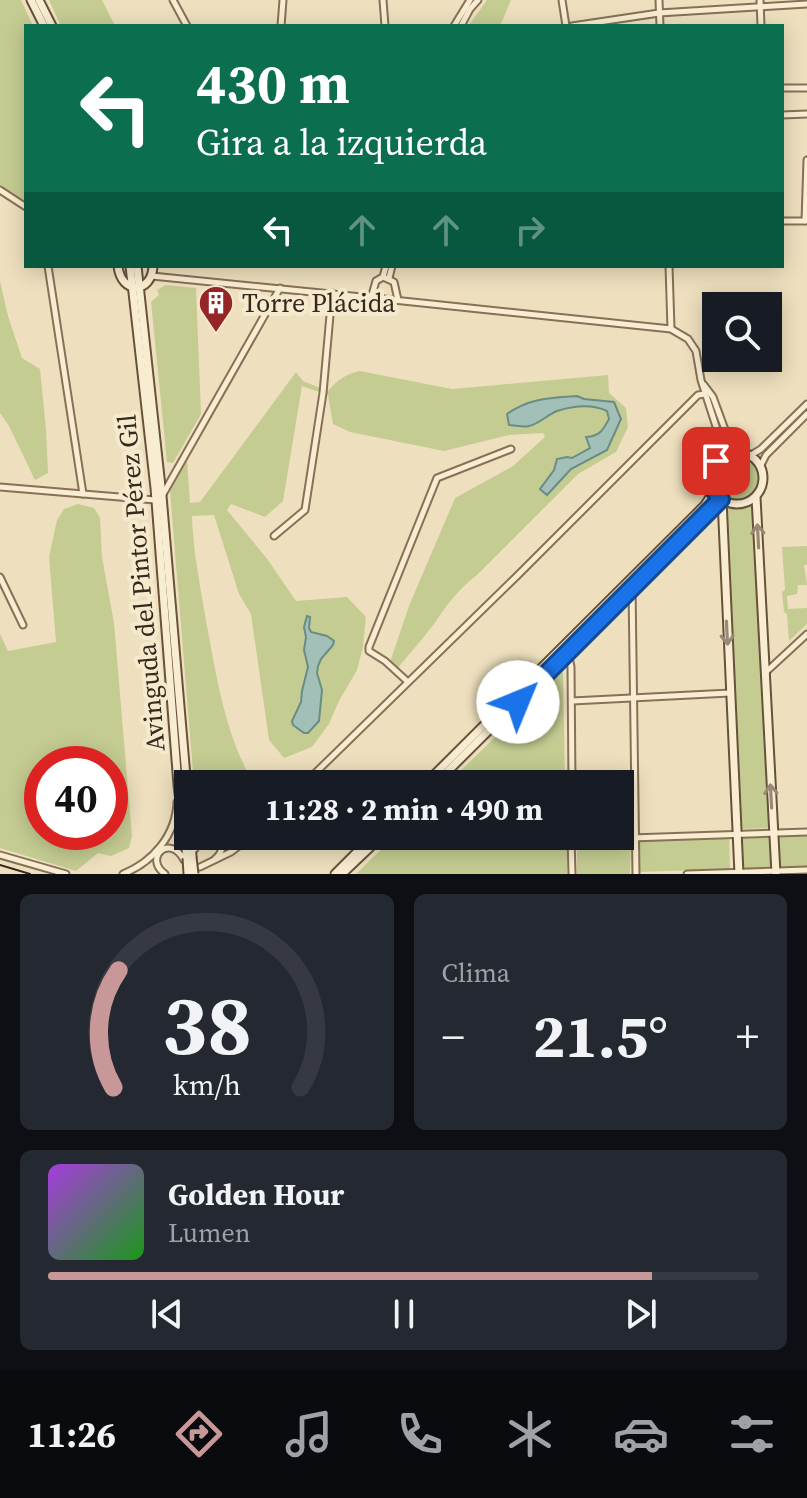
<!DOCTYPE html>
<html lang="es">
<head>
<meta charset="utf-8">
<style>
	:root { --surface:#171b24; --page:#242831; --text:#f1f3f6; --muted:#9ea1a6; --line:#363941; --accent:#c89798 }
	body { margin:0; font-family:"Source Serif 4",serif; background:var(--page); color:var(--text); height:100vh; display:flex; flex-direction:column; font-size:30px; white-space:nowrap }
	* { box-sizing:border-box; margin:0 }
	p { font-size:26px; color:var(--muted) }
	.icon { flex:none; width:44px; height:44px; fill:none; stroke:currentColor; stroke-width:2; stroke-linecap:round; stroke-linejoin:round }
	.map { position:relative; height:874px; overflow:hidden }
	.details { display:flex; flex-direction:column; gap:20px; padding:20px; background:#0d0f14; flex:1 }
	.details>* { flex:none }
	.guide { position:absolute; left:24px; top:24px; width:760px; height:244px; border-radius:0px; box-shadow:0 4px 20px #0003; background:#0b6e4f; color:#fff; overflow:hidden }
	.buttons { position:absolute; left:702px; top:292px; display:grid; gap:16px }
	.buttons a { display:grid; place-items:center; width:80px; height:80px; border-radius:0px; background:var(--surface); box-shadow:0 4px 20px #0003; font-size:40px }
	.speed { position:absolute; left:24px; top:746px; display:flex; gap:16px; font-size:40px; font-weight:700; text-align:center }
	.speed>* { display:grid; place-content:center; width:104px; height:104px; border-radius:50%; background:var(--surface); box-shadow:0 4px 20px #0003; line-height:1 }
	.speed .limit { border:12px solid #d22; background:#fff; color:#111 }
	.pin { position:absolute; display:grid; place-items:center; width:68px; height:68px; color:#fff; margin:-34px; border-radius:16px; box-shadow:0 4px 12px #0006 }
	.me { position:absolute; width:88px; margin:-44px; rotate:45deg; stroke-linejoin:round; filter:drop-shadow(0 0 6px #0008) }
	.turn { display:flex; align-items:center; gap:28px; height:168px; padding:0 40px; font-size:36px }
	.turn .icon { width:104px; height:104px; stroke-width:2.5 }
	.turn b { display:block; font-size:56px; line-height:68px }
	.lanes { display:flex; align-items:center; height:76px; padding:0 40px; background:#0003; justify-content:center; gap:40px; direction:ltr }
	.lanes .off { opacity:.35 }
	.big { font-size:60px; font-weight:700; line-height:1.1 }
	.details .tile { flex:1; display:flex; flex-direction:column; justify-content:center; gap:12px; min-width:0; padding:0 28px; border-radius:12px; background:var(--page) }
	.details .dial { align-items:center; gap:0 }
	.dial svg { height:208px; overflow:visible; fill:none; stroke:var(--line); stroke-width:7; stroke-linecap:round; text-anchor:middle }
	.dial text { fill:var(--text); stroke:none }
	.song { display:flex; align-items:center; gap:24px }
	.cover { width:96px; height:96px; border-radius:12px; background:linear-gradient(135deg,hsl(280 70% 55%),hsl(120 70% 35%)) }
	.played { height:8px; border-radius:4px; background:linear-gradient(90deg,var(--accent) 85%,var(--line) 85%) }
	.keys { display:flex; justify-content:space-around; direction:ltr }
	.heat { display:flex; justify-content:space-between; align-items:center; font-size:44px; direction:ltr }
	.details .tiles { flex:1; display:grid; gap:20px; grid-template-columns:1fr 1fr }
	.tile:last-child { grid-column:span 2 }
	.trip { position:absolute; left:174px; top:770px; width:460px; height:80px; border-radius:0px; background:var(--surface); box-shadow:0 4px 20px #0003; font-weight:700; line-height:80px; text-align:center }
	.tabs { display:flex; height:128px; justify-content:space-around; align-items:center; background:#090b0e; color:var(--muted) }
	.tabs .icon { width:56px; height:56px }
	.tabs .on { color:var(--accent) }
	.tabs b { font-size:36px; color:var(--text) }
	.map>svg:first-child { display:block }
	.green { fill:#c5cc92; fill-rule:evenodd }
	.water { fill:#a2c0b7; stroke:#698d84; stroke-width:2 }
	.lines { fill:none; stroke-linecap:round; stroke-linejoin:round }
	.street-casing { stroke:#877057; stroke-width:9 }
	.secondary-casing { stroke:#68513a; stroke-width:11 }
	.street { stroke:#f9edd1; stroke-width:5 }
	.secondary { stroke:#f9edd1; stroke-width:7 }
	.tram { stroke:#36281c; stroke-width:2 }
	.secondary-bridge-casing { stroke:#68513a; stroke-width:11; stroke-linecap:butt }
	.secondary-bridge { stroke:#f9edd1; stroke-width:7 }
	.oneway { stroke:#988a76 }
	.route-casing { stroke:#114b97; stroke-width:20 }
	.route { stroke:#1a73e8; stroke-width:14 }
	.labels { text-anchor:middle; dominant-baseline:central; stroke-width:8; stroke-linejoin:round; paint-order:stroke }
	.poi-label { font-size:26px; fill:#36281c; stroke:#f6eace; text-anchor:start }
	.street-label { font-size:26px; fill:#36281c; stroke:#f6eace }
</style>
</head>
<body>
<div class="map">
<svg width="807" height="874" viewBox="0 0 807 874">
	<rect width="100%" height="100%" fill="#eee0be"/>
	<g class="green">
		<polygon points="0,0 21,0 33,26 26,26 26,204 0,188"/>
		<polygon points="49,0 102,0 115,26 61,26"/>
		<polygon points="487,0 511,0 500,26 468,26"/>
		<polygon points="0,281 8,316 22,358 40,369 46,429 48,473 35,480 9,426 0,413"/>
		<polygon points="166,285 196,288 201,414 173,463 167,462 151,302 159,295 157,290"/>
		<path d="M360,371L452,389L608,375L609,393L626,408L628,427L616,452L578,474L477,575C458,589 447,605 434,624C423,639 409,654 397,669L390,662L409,606L455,498L513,466L545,437L543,433L509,435L444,451L350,432L333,424L328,395L302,386L283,501L265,517L231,504L227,510L268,560L296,601L347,597L366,617L363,647L357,670L339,701L329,724L312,747L284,758L269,740L251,614L239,594L214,515L192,516C193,552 201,590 207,626C217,680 226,737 254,784H194L170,491L187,460L190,503L200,502L296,372L303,381L328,391C337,380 346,374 360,371Z"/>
		<circle cx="737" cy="477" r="22"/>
		<polygon points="754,502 770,828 740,829 725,506 736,507"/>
		<path d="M78,504L94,508L100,518L102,557L114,623L132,836L129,848L111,856L98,853L76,871L0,848V634L8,651L56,642L49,557L57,520L64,509ZM42,764H110V832H42Z"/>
		<polygon points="807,546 807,565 804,565 807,585 798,585 797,594 787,596 788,609 807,608 807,624 789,641 787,614 784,612 782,592 785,590 782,547"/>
		<polygon points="563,671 565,784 447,784"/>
		<polygon points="807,835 807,866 779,867 777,836"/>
		<polygon points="395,836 567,836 567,874 356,874"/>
		<polygon points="739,837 772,837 772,868 740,869"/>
		<polygon points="729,838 730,869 638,872 639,841"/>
		<polygon points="631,840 630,874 577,874 577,842"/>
	</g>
	<g class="water">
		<path d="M577,396L584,399L614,402L621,419L607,450L571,469L547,495L540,489L554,470L557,459L567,457L572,458L590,448L586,437C600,436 603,430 609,419L607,411C592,404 573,406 557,411C547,415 539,424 529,426C523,428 515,425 509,425L507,414C529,398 550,398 577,396Z"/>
		<polygon points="307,616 310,617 309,628 311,632 327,636 334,641 333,645 321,659 318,666 317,673 322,690 319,721 308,733 304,733 293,725 292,721 301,702 302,691 308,667 304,650 306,637 304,627"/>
	</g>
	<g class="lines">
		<defs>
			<g id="street">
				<polyline points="173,0 187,26"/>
				<polyline points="383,0 385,26"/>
				<polyline points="562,0 566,26"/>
				<polyline points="659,0 660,26"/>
				<polyline points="760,0 761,26"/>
				<polyline points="281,26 283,0"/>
				<polyline points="454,26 470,0"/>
				<polyline points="461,26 470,9 478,0"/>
				<polyline points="572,26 659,13 807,4"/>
				<polyline points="782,88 807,88"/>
				<polyline points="782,115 807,114"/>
				<polyline points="0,190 26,207"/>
				<polyline points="782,221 805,221"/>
				<polyline points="805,221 807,160"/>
				<polyline points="48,266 83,494"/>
				<polyline points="669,266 671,329"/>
				<polyline points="152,276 382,299"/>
				<polyline points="383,277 394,282 398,300"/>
				<polyline points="389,278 392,266"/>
				<polyline points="368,297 372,295 376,281 383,277 386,266"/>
				<polyline points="384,299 671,329 688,339 696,351 701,380 722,445 723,456"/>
				<polyline points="704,385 713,397 731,446 737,451"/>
				<polyline points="751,455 761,449 807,404"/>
				<polyline points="761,465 766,455 807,414"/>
				<polyline points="0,487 155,500 162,496 280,288"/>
				<polyline points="274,536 305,510 323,393 332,293"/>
				<polyline points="0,577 23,625"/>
				<polyline points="632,587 636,874"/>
				<polyline points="562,659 570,662 571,667 572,784"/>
				<polyline points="766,672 807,634"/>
				<polyline points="408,682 385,661 369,651 369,647 437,478 511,449"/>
				<polyline points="572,701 730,693"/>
				<polyline points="304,784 518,575 698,395 705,394"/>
				<polyline points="571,836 572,874"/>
				<polyline points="571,840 807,832"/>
				<polyline points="195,849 196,841 200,836"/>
				<polyline points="0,855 66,874"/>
				<path d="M215,859C222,853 225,844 219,836"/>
				<polyline points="200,867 231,852 252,836"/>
				<path d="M123,874C153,862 176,835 177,802"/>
				<path d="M165,874C143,858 170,833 184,860"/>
				<polyline points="687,874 807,870"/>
			</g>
			<g id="secondary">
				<polyline points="31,0 44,26"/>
				<polyline points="39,0 52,26"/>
				<path d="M118,266C121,295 152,294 153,266"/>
				<polyline points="130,266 155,488 178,785 187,858"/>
				<polyline points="137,266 162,496 188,800"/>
				<circle cx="737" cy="478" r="26"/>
				<polyline points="756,497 776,874"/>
				<polyline points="722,499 739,874"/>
				<polyline points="425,784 705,505 714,491"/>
				<polyline points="435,784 721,499"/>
				<polyline points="191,836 192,857"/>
				<polyline points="335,874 373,836"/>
				<polyline points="342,874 382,836"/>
			</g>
		</defs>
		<use href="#street" class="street-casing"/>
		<use href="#secondary" class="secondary-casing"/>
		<use href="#street" class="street"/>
		<use href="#secondary" class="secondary"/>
		<polyline class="tram" points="0,865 30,874"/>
		<defs>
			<g id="secondary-bridge">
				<polyline points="192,857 194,874"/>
				<polyline points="187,858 188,874"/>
			</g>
		</defs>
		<use href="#secondary-bridge" class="secondary-bridge-casing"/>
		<use href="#secondary-bridge" class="secondary-bridge"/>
	</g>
	<defs><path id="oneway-shaft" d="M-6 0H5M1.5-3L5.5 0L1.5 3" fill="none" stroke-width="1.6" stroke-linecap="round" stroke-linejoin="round" transform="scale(2)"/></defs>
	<g class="oneway">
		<use href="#oneway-shaft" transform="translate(758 536) rotate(-93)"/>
		<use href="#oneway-shaft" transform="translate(727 633) rotate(87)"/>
		<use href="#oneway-shaft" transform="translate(771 796) rotate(-93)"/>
	</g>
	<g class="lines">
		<defs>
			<path id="route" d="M518,702L721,499C709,488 709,475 716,461"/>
		</defs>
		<use href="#route" class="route-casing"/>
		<use href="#route" class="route"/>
	</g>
	<defs>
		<symbol id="building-pin" viewBox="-11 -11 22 30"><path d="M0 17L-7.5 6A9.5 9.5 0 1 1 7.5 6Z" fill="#962626" stroke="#f6eace"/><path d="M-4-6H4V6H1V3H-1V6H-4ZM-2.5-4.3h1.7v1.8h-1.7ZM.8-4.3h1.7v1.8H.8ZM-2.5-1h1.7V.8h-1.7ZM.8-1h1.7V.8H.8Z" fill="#fff"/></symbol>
	</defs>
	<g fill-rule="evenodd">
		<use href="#building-pin" x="196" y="283" width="40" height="54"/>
	</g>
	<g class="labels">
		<g class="poi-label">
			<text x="242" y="303">Torre Plácida</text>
		</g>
		<g class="street-label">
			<text transform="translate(141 583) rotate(-95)">Avinguda del Pintor Pérez Gil</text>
		</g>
	</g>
</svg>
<div class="buttons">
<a><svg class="icon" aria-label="search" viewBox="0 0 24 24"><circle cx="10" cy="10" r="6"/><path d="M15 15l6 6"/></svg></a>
</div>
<div class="speed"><div class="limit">40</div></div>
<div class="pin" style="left:716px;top:461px;background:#d93025"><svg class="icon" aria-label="arrive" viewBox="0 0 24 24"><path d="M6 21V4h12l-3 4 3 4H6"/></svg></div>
<svg class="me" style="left:518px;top:702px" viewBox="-20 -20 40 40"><circle r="19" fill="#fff"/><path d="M0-13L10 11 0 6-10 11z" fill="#1a73e8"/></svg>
<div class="trip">11:28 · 2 min · 490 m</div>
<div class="guide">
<div class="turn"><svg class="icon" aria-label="left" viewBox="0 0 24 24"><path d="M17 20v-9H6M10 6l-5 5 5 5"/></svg><div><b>430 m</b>Gira a la izquierda</div></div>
<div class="lanes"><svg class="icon" aria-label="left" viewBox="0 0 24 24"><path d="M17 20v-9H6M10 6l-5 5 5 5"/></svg><svg class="icon off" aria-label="ahead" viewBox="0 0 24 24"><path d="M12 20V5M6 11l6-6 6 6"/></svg><svg class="icon off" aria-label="ahead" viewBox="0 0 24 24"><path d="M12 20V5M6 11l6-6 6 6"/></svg><svg class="icon off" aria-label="right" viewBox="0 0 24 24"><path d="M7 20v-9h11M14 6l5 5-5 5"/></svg></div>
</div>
</div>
<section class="details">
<div class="tiles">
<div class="tile dial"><svg viewBox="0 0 100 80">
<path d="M14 69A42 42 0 1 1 86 69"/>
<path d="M14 69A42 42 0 0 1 16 24" stroke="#c89798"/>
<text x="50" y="56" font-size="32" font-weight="700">38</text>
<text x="50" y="72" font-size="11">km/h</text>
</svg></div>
<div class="tile"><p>Clima</p>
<div class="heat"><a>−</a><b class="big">21.5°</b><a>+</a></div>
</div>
<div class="tile">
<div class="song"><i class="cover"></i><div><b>Golden Hour</b><p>Lumen</p></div></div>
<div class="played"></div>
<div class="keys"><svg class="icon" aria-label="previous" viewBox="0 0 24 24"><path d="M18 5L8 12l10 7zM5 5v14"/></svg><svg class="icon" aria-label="pause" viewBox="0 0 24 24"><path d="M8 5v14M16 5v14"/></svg><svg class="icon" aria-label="next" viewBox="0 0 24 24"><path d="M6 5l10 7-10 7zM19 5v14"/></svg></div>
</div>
</div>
</section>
<nav class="tabs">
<b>11:26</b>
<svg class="icon on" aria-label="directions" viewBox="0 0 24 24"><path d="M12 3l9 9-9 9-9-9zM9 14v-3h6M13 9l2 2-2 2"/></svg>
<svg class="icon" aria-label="music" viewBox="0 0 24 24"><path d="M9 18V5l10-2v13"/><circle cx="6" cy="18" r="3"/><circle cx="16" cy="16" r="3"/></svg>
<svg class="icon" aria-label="phone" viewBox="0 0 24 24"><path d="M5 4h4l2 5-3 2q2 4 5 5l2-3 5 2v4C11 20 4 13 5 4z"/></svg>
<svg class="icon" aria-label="climate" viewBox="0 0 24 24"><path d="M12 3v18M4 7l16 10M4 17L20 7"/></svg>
<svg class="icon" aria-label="car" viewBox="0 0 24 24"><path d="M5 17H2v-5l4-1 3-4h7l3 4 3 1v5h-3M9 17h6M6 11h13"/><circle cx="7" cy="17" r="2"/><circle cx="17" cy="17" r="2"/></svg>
<svg class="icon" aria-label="filters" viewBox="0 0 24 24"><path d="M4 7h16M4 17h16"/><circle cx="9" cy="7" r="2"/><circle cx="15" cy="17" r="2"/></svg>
</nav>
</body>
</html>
